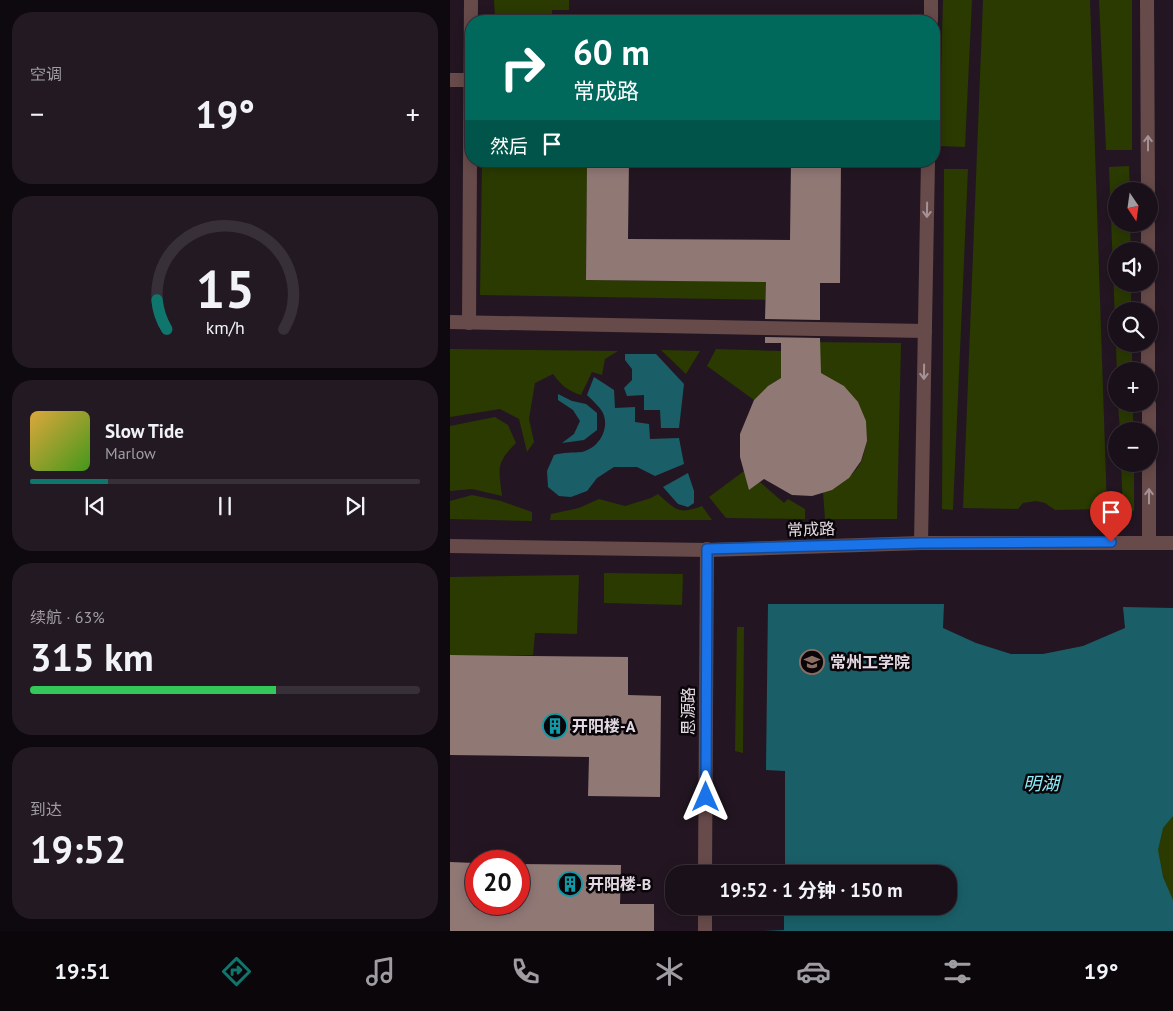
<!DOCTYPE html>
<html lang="zh">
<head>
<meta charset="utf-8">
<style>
	:root { --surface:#1a101a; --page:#231923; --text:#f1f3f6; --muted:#9f9da2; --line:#383039; --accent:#0f766e }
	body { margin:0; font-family:"PT Sans","Noto Sans SC",sans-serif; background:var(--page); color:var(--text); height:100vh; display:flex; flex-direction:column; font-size:19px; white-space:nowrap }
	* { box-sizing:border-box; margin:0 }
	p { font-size:16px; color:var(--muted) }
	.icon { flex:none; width:28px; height:28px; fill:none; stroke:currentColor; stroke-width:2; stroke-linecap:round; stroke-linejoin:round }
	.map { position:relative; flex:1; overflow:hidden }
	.panel { display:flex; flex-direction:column; gap:12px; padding:12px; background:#0e090e; width:450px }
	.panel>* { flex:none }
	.top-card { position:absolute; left:15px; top:15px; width:475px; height:152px; border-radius:20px; box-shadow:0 2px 12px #0003,0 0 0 1px var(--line); background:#00695c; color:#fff; overflow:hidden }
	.needle { width:32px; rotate:167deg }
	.controls { position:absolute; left:658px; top:182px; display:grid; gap:10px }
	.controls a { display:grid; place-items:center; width:50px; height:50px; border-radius:50%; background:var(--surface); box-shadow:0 2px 12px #0003,0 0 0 1px var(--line); font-size:25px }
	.speed { position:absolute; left:15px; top:850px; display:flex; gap:10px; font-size:25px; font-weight:700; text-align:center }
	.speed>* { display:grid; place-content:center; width:65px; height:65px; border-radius:50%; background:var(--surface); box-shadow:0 2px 12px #0003,0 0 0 1px var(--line); line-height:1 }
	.speed .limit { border:8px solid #d22; background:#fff; color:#111 }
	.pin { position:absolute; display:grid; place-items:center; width:42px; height:42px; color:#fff; margin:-51px -21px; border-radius:50% 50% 50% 0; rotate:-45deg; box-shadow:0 0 5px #0007 }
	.pin .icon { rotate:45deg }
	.me { position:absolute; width:55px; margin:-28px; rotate:0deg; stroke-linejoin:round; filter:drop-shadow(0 0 4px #0008) }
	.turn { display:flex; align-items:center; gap:18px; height:105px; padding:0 25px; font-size:22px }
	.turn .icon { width:65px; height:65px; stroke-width:2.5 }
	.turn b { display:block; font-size:35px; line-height:42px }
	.then { display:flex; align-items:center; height:48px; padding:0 25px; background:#0003; gap:10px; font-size:19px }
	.big { font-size:38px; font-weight:700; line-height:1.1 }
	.panel .card { flex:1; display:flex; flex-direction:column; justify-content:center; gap:8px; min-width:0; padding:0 18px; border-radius:20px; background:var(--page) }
	.panel .dial { align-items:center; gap:0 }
	.dial svg { height:130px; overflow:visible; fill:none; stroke:var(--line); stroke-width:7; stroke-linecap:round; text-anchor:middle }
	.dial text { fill:var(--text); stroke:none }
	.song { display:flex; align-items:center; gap:15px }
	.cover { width:60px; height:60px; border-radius:8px; background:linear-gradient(135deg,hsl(40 70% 55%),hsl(100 70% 35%)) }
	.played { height:5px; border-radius:2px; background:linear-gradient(90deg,var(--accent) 20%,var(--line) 20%) }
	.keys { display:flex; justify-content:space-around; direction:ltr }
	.heat { display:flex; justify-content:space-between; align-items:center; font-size:28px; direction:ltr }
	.charge { height:8px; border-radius:4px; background:linear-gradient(90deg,#34c759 63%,var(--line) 0) }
	.trip { position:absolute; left:215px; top:865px; width:292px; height:50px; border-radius:20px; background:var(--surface); box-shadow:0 2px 12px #0003,0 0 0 1px var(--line); font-weight:700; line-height:50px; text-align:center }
	.tab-bar { display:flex; height:80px; justify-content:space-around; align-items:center; background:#0a060a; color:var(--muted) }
	.tab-bar .icon { width:35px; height:35px }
	.tab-bar .current { color:var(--accent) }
	.tab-bar b { font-size:22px; color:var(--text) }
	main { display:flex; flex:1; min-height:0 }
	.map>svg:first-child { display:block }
	.green { fill:#2a3a00 }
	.water { fill:#1a5f68 }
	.building { fill:#907875 }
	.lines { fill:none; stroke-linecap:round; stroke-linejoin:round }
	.lane { stroke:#674b4a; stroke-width:14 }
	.oneway { stroke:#a59296 }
	.route-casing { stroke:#114b97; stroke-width:12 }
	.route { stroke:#1a73e8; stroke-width:9 }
	.labels { text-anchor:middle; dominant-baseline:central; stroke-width:5; stroke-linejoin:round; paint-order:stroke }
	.street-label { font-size:16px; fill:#e3d9e2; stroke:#090509 }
	.poi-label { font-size:16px; font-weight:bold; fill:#e3d9e2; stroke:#090509; text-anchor:start }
	.water-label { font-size:18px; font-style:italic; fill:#8fedfb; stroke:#090509 }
</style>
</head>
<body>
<main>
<section class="panel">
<div class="card"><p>空调</p>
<div class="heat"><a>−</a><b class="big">19°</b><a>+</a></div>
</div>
<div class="card dial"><svg viewBox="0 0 100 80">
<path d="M14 69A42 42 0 1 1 86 69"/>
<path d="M14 69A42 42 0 0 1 8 51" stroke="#0f766e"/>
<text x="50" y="56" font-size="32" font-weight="700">15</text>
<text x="50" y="72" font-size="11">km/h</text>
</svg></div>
<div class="card">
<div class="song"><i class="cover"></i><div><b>Slow Tide</b><p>Marlow</p></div></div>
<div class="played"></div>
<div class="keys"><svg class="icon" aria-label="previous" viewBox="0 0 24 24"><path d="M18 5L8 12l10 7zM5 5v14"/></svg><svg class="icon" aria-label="pause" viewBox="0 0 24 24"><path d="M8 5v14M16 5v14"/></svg><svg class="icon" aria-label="next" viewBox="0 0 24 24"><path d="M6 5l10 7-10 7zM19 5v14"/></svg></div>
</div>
<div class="card"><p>续航 · 63%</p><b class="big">315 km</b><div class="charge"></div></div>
<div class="card"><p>到达</p><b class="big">19:52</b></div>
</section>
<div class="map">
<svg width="723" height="931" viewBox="0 0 723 931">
	<rect width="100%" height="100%" fill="#231622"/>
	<g class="green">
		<polygon points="44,0 119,0 119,10 102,10 102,19 45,18"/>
		<polygon points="493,0 522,0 515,147 489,146"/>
		<polygon points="533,0 640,0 657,509 605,510 595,503 586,501 573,503 568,509 513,508"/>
		<polygon points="649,0 682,0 682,150 656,150"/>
		<polygon points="32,161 133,161 137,166 136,280 329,282 329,300 30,295"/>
		<polygon points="679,166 680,191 666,191 666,224 680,224 681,251 666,251 666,284 681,284 681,311 666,311 666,344 682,344 682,371 667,371 659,167"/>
		<polygon points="494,169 518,169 503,510 492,509"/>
		<path d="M358,342L451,343L447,519H375L373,492C388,488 405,475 412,460C414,454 415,447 417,441L358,371Z"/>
		<path d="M0,349L168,351L155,359L152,375L142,372L131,395C118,391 111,385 103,374L85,383L79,419L84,442L77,452L69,419L50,409L0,417Z"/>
		<polygon points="266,349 331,351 331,378 318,386 304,400 257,366"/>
		<polygon points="211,350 250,351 236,374"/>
		<polygon points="668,404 683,404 683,431 670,431"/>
		<path d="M45,417L58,425L66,443C45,464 49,468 52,496L22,489L0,491V426Z"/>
		<polygon points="671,464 684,464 684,511 673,511"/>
		<polygon points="294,471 301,488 310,482 334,503 338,499 355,509 355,519 276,518 259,497"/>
		<path d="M208,494C226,510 228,515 252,506L262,520H100L101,514L129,508L149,499L175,506L201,498Z"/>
		<polygon points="22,495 51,501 82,512 82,521 0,519 0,501"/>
		<polygon points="154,573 233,574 232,605 154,603"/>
		<polygon points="129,575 127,634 85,633 83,655 0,655 0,577"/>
		<polygon points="287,627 294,627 293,753 285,751"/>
		<polygon points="723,806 723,924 700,820"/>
	</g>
	<g class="water">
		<polygon points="175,354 206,354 234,384 229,428 211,428 210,410 194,410 194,395 177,396 174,388 182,380 182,369 175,360"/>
		<path d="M144,377L164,390L165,408L185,407V422L199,424L200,439L229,438L234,464L205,476L187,467H164L147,478L137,491L121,497L109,496L98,487L97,471L104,455C114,452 122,453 132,452C149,448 160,429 153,413C150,407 142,400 137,395Z"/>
		<polygon points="108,394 122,401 136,404 147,413 147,430 134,440 112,443 124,434 130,421 123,410 108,400"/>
		<polygon points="238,473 244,491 244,503 238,507 228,504 213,487"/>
		<polygon points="318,604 494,604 493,628 526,643 561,654 593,654 633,646 675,628 673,607 723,608 723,816 713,828 708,850 713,877 723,900 723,931 314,931 334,930 334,906 499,906 499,874 335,874 335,771 316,770"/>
	</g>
	<g class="building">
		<polygon points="137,161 179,161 178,239 340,240 341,161 391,161 390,283 370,283 370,320 315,319 316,282 136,280"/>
		<polygon points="315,337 370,338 371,373 394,386 408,402 416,421 417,441 411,461 399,478 382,490 362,496 342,495 314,479 299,490 290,457 290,434 304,400 318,386 331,378 331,343 315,343"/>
		<polygon points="0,655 178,657 178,695 211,696 210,797 138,796 139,757 0,755"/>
		<polygon points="0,862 26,863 26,904 69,904 69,864 171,865 170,904 204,904 204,931 0,931"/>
	</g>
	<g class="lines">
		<g class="lane">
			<polyline points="697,0 698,191"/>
			<polyline points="481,21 481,0"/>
			<polyline points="0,80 21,80"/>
			<polyline points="698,224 698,251"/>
			<polyline points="698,284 698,311"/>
			<polyline points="0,322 475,331"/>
			<polyline points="19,323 21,0"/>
			<polyline points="698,344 698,371"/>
			<polyline points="699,404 699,431"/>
			<polyline points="699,450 699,542"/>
			<polyline points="471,543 478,161"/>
			<polyline points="0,546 258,550 471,543 723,543"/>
			<polyline points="255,874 257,549"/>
			<polyline points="255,931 255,906"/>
		</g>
	</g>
	<defs><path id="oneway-shaft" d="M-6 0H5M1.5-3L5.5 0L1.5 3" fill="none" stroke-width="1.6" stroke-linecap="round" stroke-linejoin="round" transform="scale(1.25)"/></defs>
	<g class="oneway">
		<use href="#oneway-shaft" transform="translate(698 143) rotate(-90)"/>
		<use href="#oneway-shaft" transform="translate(477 210) rotate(91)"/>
		<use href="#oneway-shaft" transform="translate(474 372) rotate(91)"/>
		<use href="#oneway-shaft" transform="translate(699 496) rotate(-90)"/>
	</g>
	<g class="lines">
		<defs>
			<polyline id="route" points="256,797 257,549 471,543 661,542"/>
		</defs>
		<use href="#route" class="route-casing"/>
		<use href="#route" class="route"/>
	</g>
	<defs>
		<symbol id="university-ring" viewBox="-11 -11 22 22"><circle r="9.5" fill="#090509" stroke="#8d6e63" stroke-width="1.5"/><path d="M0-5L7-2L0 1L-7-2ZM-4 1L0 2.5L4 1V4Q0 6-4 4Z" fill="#8d6e63"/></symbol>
		<symbol id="building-ring" viewBox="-11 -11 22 22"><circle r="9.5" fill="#090509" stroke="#0f9aa8" stroke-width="1.5"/><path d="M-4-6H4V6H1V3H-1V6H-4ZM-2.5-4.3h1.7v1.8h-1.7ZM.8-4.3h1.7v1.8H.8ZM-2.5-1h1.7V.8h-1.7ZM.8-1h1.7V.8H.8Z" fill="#0f9aa8"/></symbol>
	</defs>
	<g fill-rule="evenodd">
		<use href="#university-ring" x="348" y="648" width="28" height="28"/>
		<use href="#building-ring" x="91" y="712" width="28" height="28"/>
		<use href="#building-ring" x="106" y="870" width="28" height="28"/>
	</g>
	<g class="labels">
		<g class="street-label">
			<text transform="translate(361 529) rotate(-2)">常成路</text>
			<text transform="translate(238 711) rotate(-90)">思源路</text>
		</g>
		<g class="poi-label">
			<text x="380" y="662">常州工学院</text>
			<text x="122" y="726">开阳楼-A</text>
			<text x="138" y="884">开阳楼-B</text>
		</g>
		<g class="water-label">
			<text x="591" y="783">明湖</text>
		</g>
	</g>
</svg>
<div class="controls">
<a><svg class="needle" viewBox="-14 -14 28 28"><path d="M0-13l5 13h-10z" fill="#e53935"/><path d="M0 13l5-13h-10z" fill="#9f9da2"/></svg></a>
<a><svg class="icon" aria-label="sound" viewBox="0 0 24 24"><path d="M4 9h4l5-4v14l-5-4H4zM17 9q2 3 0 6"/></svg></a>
<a><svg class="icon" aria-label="search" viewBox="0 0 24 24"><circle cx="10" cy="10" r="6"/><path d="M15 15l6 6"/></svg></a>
<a>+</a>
<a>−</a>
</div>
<div class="speed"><div class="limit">20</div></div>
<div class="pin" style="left:661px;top:542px;background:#d93025"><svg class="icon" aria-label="arrive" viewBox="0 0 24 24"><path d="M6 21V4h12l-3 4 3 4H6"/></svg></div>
<svg class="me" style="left:256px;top:797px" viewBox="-20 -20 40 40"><path d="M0-17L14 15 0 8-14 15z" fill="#1a73e8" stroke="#fff" stroke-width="4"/></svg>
<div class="trip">19:52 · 1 分钟 · 150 m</div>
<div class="top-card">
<div class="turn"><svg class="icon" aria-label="right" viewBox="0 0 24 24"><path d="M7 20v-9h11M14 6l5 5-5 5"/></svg><div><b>60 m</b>常成路</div></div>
<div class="then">然后<svg class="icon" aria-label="arrive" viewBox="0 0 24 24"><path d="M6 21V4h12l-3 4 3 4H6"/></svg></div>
</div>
</div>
</main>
<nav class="tab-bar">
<b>19:51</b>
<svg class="icon current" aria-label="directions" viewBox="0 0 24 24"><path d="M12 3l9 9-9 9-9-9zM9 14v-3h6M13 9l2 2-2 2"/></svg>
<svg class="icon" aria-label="music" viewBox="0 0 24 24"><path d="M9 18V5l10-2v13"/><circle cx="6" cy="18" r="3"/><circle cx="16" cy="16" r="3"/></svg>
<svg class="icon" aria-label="phone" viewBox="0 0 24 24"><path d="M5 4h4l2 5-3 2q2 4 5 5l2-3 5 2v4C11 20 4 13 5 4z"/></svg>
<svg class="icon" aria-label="climate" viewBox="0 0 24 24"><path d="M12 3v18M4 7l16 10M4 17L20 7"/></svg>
<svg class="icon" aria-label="car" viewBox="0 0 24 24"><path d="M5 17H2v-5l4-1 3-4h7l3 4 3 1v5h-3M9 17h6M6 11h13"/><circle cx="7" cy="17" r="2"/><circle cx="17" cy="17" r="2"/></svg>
<svg class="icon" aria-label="filters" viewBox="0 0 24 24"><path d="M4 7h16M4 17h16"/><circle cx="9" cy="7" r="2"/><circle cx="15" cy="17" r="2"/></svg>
<b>19°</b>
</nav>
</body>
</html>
